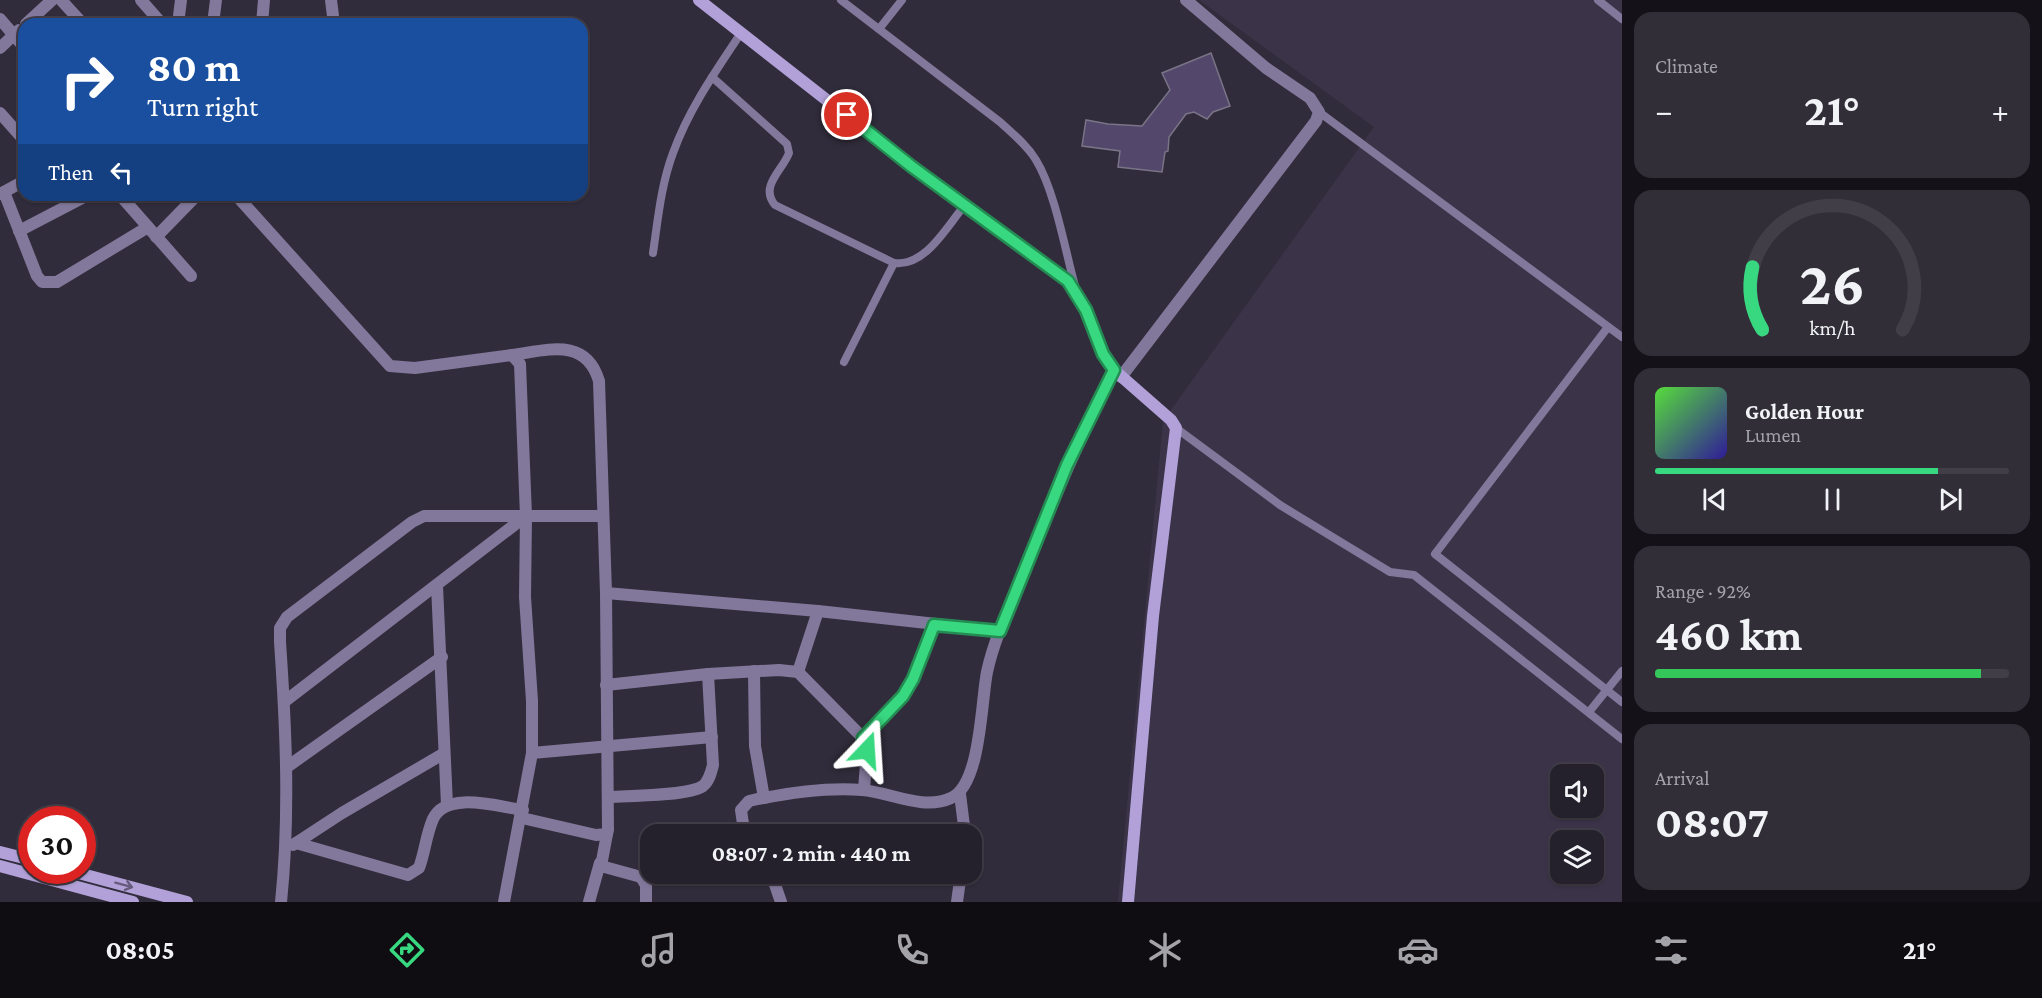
<!DOCTYPE html>
<html lang="en">
<head>
<meta charset="utf-8">
<style>
	:root { --surface:#25212c; --page:#312e38; --text:#f1f3f6; --muted:#a3a3a9; --line:#423e48; --accent:#38d880 }
	body { margin:0; font-family:"Crimson Pro",serif; background:var(--page); color:var(--text); height:100vh; display:flex; flex-direction:column; font-size:22px; white-space:nowrap }
	* { box-sizing:border-box; margin:0 }
	p { font-size:20px; color:var(--muted) }
	.icon { flex:none; width:33px; height:33px; fill:none; stroke:currentColor; stroke-width:2; stroke-linecap:round; stroke-linejoin:round }
	.map { position:relative; flex:1; overflow:hidden }
	.sheet { display:flex; flex-direction:column; gap:12px; padding:12px; background:#141218; width:420px }
	.sheet>* { flex:none }
	.top-card { position:absolute; left:18px; top:18px; width:570px; height:183px; border-radius:18px; box-shadow:0 2px 4px #0004,0 0 0 2px var(--line); background:#1a4fa0; color:#fff; overflow:hidden }
	.buttons { position:absolute; left:1550px; top:764px; display:grid; gap:12px }
	.buttons a { display:grid; place-items:center; width:54px; height:54px; border-radius:12px; background:var(--surface); box-shadow:0 2px 4px #0004,0 0 0 2px var(--line); font-size:30px }
	.speed { position:absolute; left:18px; top:806px; display:flex; gap:12px; font-size:30px; font-weight:700; text-align:center }
	.speed>* { display:grid; place-content:center; width:78px; height:78px; border-radius:50%; background:var(--surface); box-shadow:0 2px 4px #0004,0 0 0 2px var(--line); line-height:1 }
	.speed .limit { border:9px solid #d22; background:#fff; color:#111 }
	.pin { position:absolute; display:grid; place-items:center; width:51px; height:51px; color:#fff; margin:-26px; border:3px solid #fff; border-radius:50%; box-shadow:0 2px 6px #0007 }
	.me { position:absolute; width:66px; margin:-33px; rotate:20deg; stroke-linejoin:round; filter:drop-shadow(0 0 4px #0008) }
	.turn { display:flex; align-items:center; gap:21px; height:126px; padding:0 30px; font-size:27px }
	.turn .icon { width:78px; height:78px; stroke-width:2.5 }
	.turn b { display:block; font-size:42px; line-height:51px }
	.then { display:flex; align-items:center; height:57px; padding:0 30px; background:#0003; gap:12px; font-size:22px }
	.big { font-size:45px; font-weight:700; line-height:1.1 }
	.sheet .widget { flex:1; display:flex; flex-direction:column; justify-content:center; gap:9px; min-width:0; padding:0 21px; border-radius:18px; background:var(--page) }
	.sheet .dial { align-items:center; gap:0 }
	.dial svg { height:156px; overflow:visible; fill:none; stroke:var(--line); stroke-width:7; stroke-linecap:round; text-anchor:middle }
	.dial text { fill:var(--text); stroke:none }
	.song { display:flex; align-items:center; gap:18px }
	.cover { width:72px; height:72px; border-radius:9px; background:linear-gradient(135deg,hsl(110 70% 55%),hsl(250 70% 35%)) }
	.played { height:6px; border-radius:3px; background:linear-gradient(90deg,var(--accent) 80%,var(--line) 80%) }
	.keys { display:flex; justify-content:space-around; direction:ltr }
	.heat { display:flex; justify-content:space-between; align-items:center; font-size:33px; direction:ltr }
	.charge { height:9px; border-radius:4px; background:linear-gradient(90deg,#34c759 92%,var(--line) 0) }
	.trip { position:absolute; left:640px; top:824px; width:342px; height:60px; border-radius:18px; background:var(--surface); box-shadow:0 2px 4px #0004,0 0 0 2px var(--line); font-weight:700; line-height:60px; text-align:center }
	.tab-bar { display:flex; height:96px; justify-content:space-around; align-items:center; background:#0f0d12; color:var(--muted) }
	.tab-bar .icon { width:42px; height:42px }
	.tab-bar .active { color:var(--accent) }
	.tab-bar b { font-size:27px; color:var(--text) }
	main { display:flex; flex:1; min-height:0 }
	.map>svg:first-child { display:block }
	.built { fill:#3b3449; fill-rule:evenodd }
	.building { fill:#53486c; stroke:#797486; stroke-width:1.5 }
	.lines { fill:none; stroke-linecap:round; stroke-linejoin:round }
	.lane { stroke:#82789b; stroke-width:8 }
	.street { stroke:#82789b; stroke-width:12 }
	.secondary { stroke:#b2a1d9; stroke-width:12 }
	.oneway { stroke:#665b7d }
	.route-casing { stroke:#248c53; stroke-width:15 }
	.route { stroke:#38d880; stroke-width:10 }
</style>
</head>
<body>
<main>
<div class="map">
<svg width="1622" height="902" viewBox="0 0 1622 902">
	<rect width="100%" height="100%" fill="#312c3b"/>
	<path class="built" d="M1199,0H1622V902H1118L1163,421L1374,127ZM1560,774H1593V807H1560ZM1560,840H1593V873H1560Z"/>
	<polygon class="building" points="1211,53 1230,106 1213,112 1207,119 1194,112 1186,114 1169,137 1168,151 1165,152 1162,172 1118,167 1120,151 1082,146 1086,120 1108,124 1142,126 1170,90 1162,73"/>
	<g class="lines">
		<g class="lane">
			<path d="M841,0L1000,122C1013,134 1027,145 1036,160C1055,191 1065,250 1075,286"/>
			<polyline points="1598,0 1622,19"/>
			<polyline points="879,29 902,0"/>
			<path d="M712,77L787,144L789,153C783,170 759,186 775,205L894,263C925,267 946,228 964,206"/>
			<polyline points="1319,112 1622,337"/>
			<path d="M653,253C658,219 661,185 673,153C689,109 715,72 741,33"/>
			<polyline points="1608,327 1435,554 1622,702"/>
			<polyline points="844,362 894,263"/>
			<polyline points="1176,428 1280,505 1390,572 1414,575 1622,739"/>
			<polyline points="1589,712 1622,671"/>
		</g>
		<g class="street">
			<polyline points="61,0 83,24"/>
			<polyline points="141,0 162,24"/>
			<polyline points="331,0 334,24"/>
			<polyline points="0,19 24,47"/>
			<polyline points="26,24 52,0"/>
			<polyline points="178,24 181,0"/>
			<polyline points="213,24 216,0"/>
			<polyline points="262,24 264,0"/>
			<polyline points="0,48 19,30"/>
			<polyline points="0,113 24,140"/>
			<polyline points="4,192 37,276 42,282 57,282 148,227"/>
			<polyline points="0,194 24,181"/>
			<polyline points="120,195 191,276"/>
			<polyline points="236,195 390,366 415,368 512,355 520,364 526,516 525,597 532,701 532,753 504,902"/>
			<polyline points="19,231 88,195"/>
			<polyline points="156,237 197,195"/>
			<path d="M512,355C548,350 586,337 599,381L606,593L608,830L607,834L596,835L522,818"/>
			<polyline points="1121,377 1316,121 1319,112 1310,98 1266,68 1186,0"/>
			<polyline points="437,586 447,805"/>
			<polyline points="606,593 818,611 1000,631"/>
			<polyline points="754,671 755,746 764,798"/>
			<polyline points="798,672 818,611"/>
			<polyline points="606,685 708,674 779,670 798,672 863,738 867,750 864,790"/>
			<polyline points="284,702 526,516"/>
			<polyline points="863,738 903,696 913,679 934,625"/>
			<polyline points="532,753 712,737"/>
			<polyline points="287,767 442,657"/>
			<polyline points="960,794 965,834"/>
			<path d="M608,797C627,796 689,796 703,786C709,781 711,773 713,765L708,674"/>
			<polyline points="607,834 601,866 641,877 646,885 646,902"/>
			<path d="M752,834L743,824L741,810L749,801C786,793 824,787 862,790C890,792 923,811 951,798C981,785 981,702 987,672C995,635 1013,600 1027,565C1054,499 1081,434 1114,370"/>
			<path d="M296,843L408,875L419,868C425,852 426,835 433,819C446,790 499,807 523,810"/>
			<polyline points="293,845 342,813 443,754"/>
			<polyline points="771,873 781,902"/>
			<path d="M281,902C290,815 286,729 280,642V628L287,617L412,522L424,516H602"/>
			<polyline points="589,902 600,863"/>
			<polyline points="957,902 961,873"/>
		</g>
		<g class="secondary">
			<polyline points="699,0 911,166 1068,281 1087,310 1103,354 1114,370 1171,420 1176,428 1153,616 1128,902"/>
			<polyline points="0,852 32,860"/>
			<polyline points="0,866 133,902"/>
			<polyline points="67,870 187,902"/>
		</g>
	</g>
	<defs><path id="oneway-shaft" d="M-6 0H5M1.5-3L5.5 0L1.5 3" fill="none" stroke-width="1.6" stroke-linecap="round" stroke-linejoin="round" transform="scale(1.5)"/></defs>
	<use class="oneway" href="#oneway-shaft" transform="translate(124 885) rotate(15)"/>
	<g class="lines">
		<defs>
			<polyline id="route" points="847,115 911,166 1068,281 1086,310 1103,354 1114,370 1067,465 1000,631 934,625 913,679 903,696 863,738 867,750"/>
		</defs>
		<use href="#route" class="route-casing"/>
		<use href="#route" class="route"/>
	</g>
</svg>
<div class="buttons">
<a><svg class="icon" aria-label="sound" viewBox="0 0 24 24"><path d="M4 9h4l5-4v14l-5-4H4zM17 9q2 3 0 6"/></svg></a>
<a><svg class="icon" aria-label="layers" viewBox="0 0 24 24"><path d="M12 4l9 5-9 5-9-5zM3 14l9 5 9-5"/></svg></a>
</div>
<div class="speed"><div class="limit">30</div></div>
<div class="pin" style="left:847px;top:115px;background:#d93025"><svg class="icon" aria-label="arrive" viewBox="0 0 24 24"><path d="M6 21V4h12l-3 4 3 4H6"/></svg></div>
<svg class="me" style="left:867px;top:750px" viewBox="-20 -20 40 40"><path d="M0-17L14 15 0 8-14 15z" fill="#38d880" stroke="#fff" stroke-width="4"/></svg>
<div class="trip">08:07 · 2 min · 440 m</div>
<div class="top-card">
<div class="turn"><svg class="icon" aria-label="right" viewBox="0 0 24 24"><path d="M7 20v-9h11M14 6l5 5-5 5"/></svg><div><b>80 m</b>Turn right</div></div>
<div class="then">Then<svg class="icon" aria-label="left" viewBox="0 0 24 24"><path d="M17 20v-9H6M10 6l-5 5 5 5"/></svg></div>
</div>
</div>
<section class="sheet">
<div class="widget"><p>Climate</p>
<div class="heat"><a>−</a><b class="big">21°</b><a>+</a></div>
</div>
<div class="widget dial"><svg viewBox="0 0 100 80">
<path d="M14 69A42 42 0 1 1 86 69"/>
<path d="M14 69A42 42 0 0 1 9 37" stroke="#38d880"/>
<text x="50" y="56" font-size="32" font-weight="700">26</text>
<text x="50" y="72" font-size="11">km/h</text>
</svg></div>
<div class="widget">
<div class="song"><i class="cover"></i><div><b>Golden Hour</b><p>Lumen</p></div></div>
<div class="played"></div>
<div class="keys"><svg class="icon" aria-label="previous" viewBox="0 0 24 24"><path d="M18 5L8 12l10 7zM5 5v14"/></svg><svg class="icon" aria-label="pause" viewBox="0 0 24 24"><path d="M8 5v14M16 5v14"/></svg><svg class="icon" aria-label="next" viewBox="0 0 24 24"><path d="M6 5l10 7-10 7zM19 5v14"/></svg></div>
</div>
<div class="widget"><p>Range · 92%</p><b class="big">460 km</b><div class="charge"></div></div>
<div class="widget"><p>Arrival</p><b class="big">08:07</b></div>
</section>
</main>
<nav class="tab-bar">
<b>08:05</b>
<svg class="icon active" aria-label="directions" viewBox="0 0 24 24"><path d="M12 3l9 9-9 9-9-9zM9 14v-3h6M13 9l2 2-2 2"/></svg>
<svg class="icon" aria-label="music" viewBox="0 0 24 24"><path d="M9 18V5l10-2v13"/><circle cx="6" cy="18" r="3"/><circle cx="16" cy="16" r="3"/></svg>
<svg class="icon" aria-label="phone" viewBox="0 0 24 24"><path d="M5 4h4l2 5-3 2q2 4 5 5l2-3 5 2v4C11 20 4 13 5 4z"/></svg>
<svg class="icon" aria-label="climate" viewBox="0 0 24 24"><path d="M12 3v18M4 7l16 10M4 17L20 7"/></svg>
<svg class="icon" aria-label="car" viewBox="0 0 24 24"><path d="M5 17H2v-5l4-1 3-4h7l3 4 3 1v5h-3M9 17h6M6 11h13"/><circle cx="7" cy="17" r="2"/><circle cx="17" cy="17" r="2"/></svg>
<svg class="icon" aria-label="filters" viewBox="0 0 24 24"><path d="M4 7h16M4 17h16"/><circle cx="9" cy="7" r="2"/><circle cx="15" cy="17" r="2"/></svg>
<b>21°</b>
</nav>
</body>
</html>
